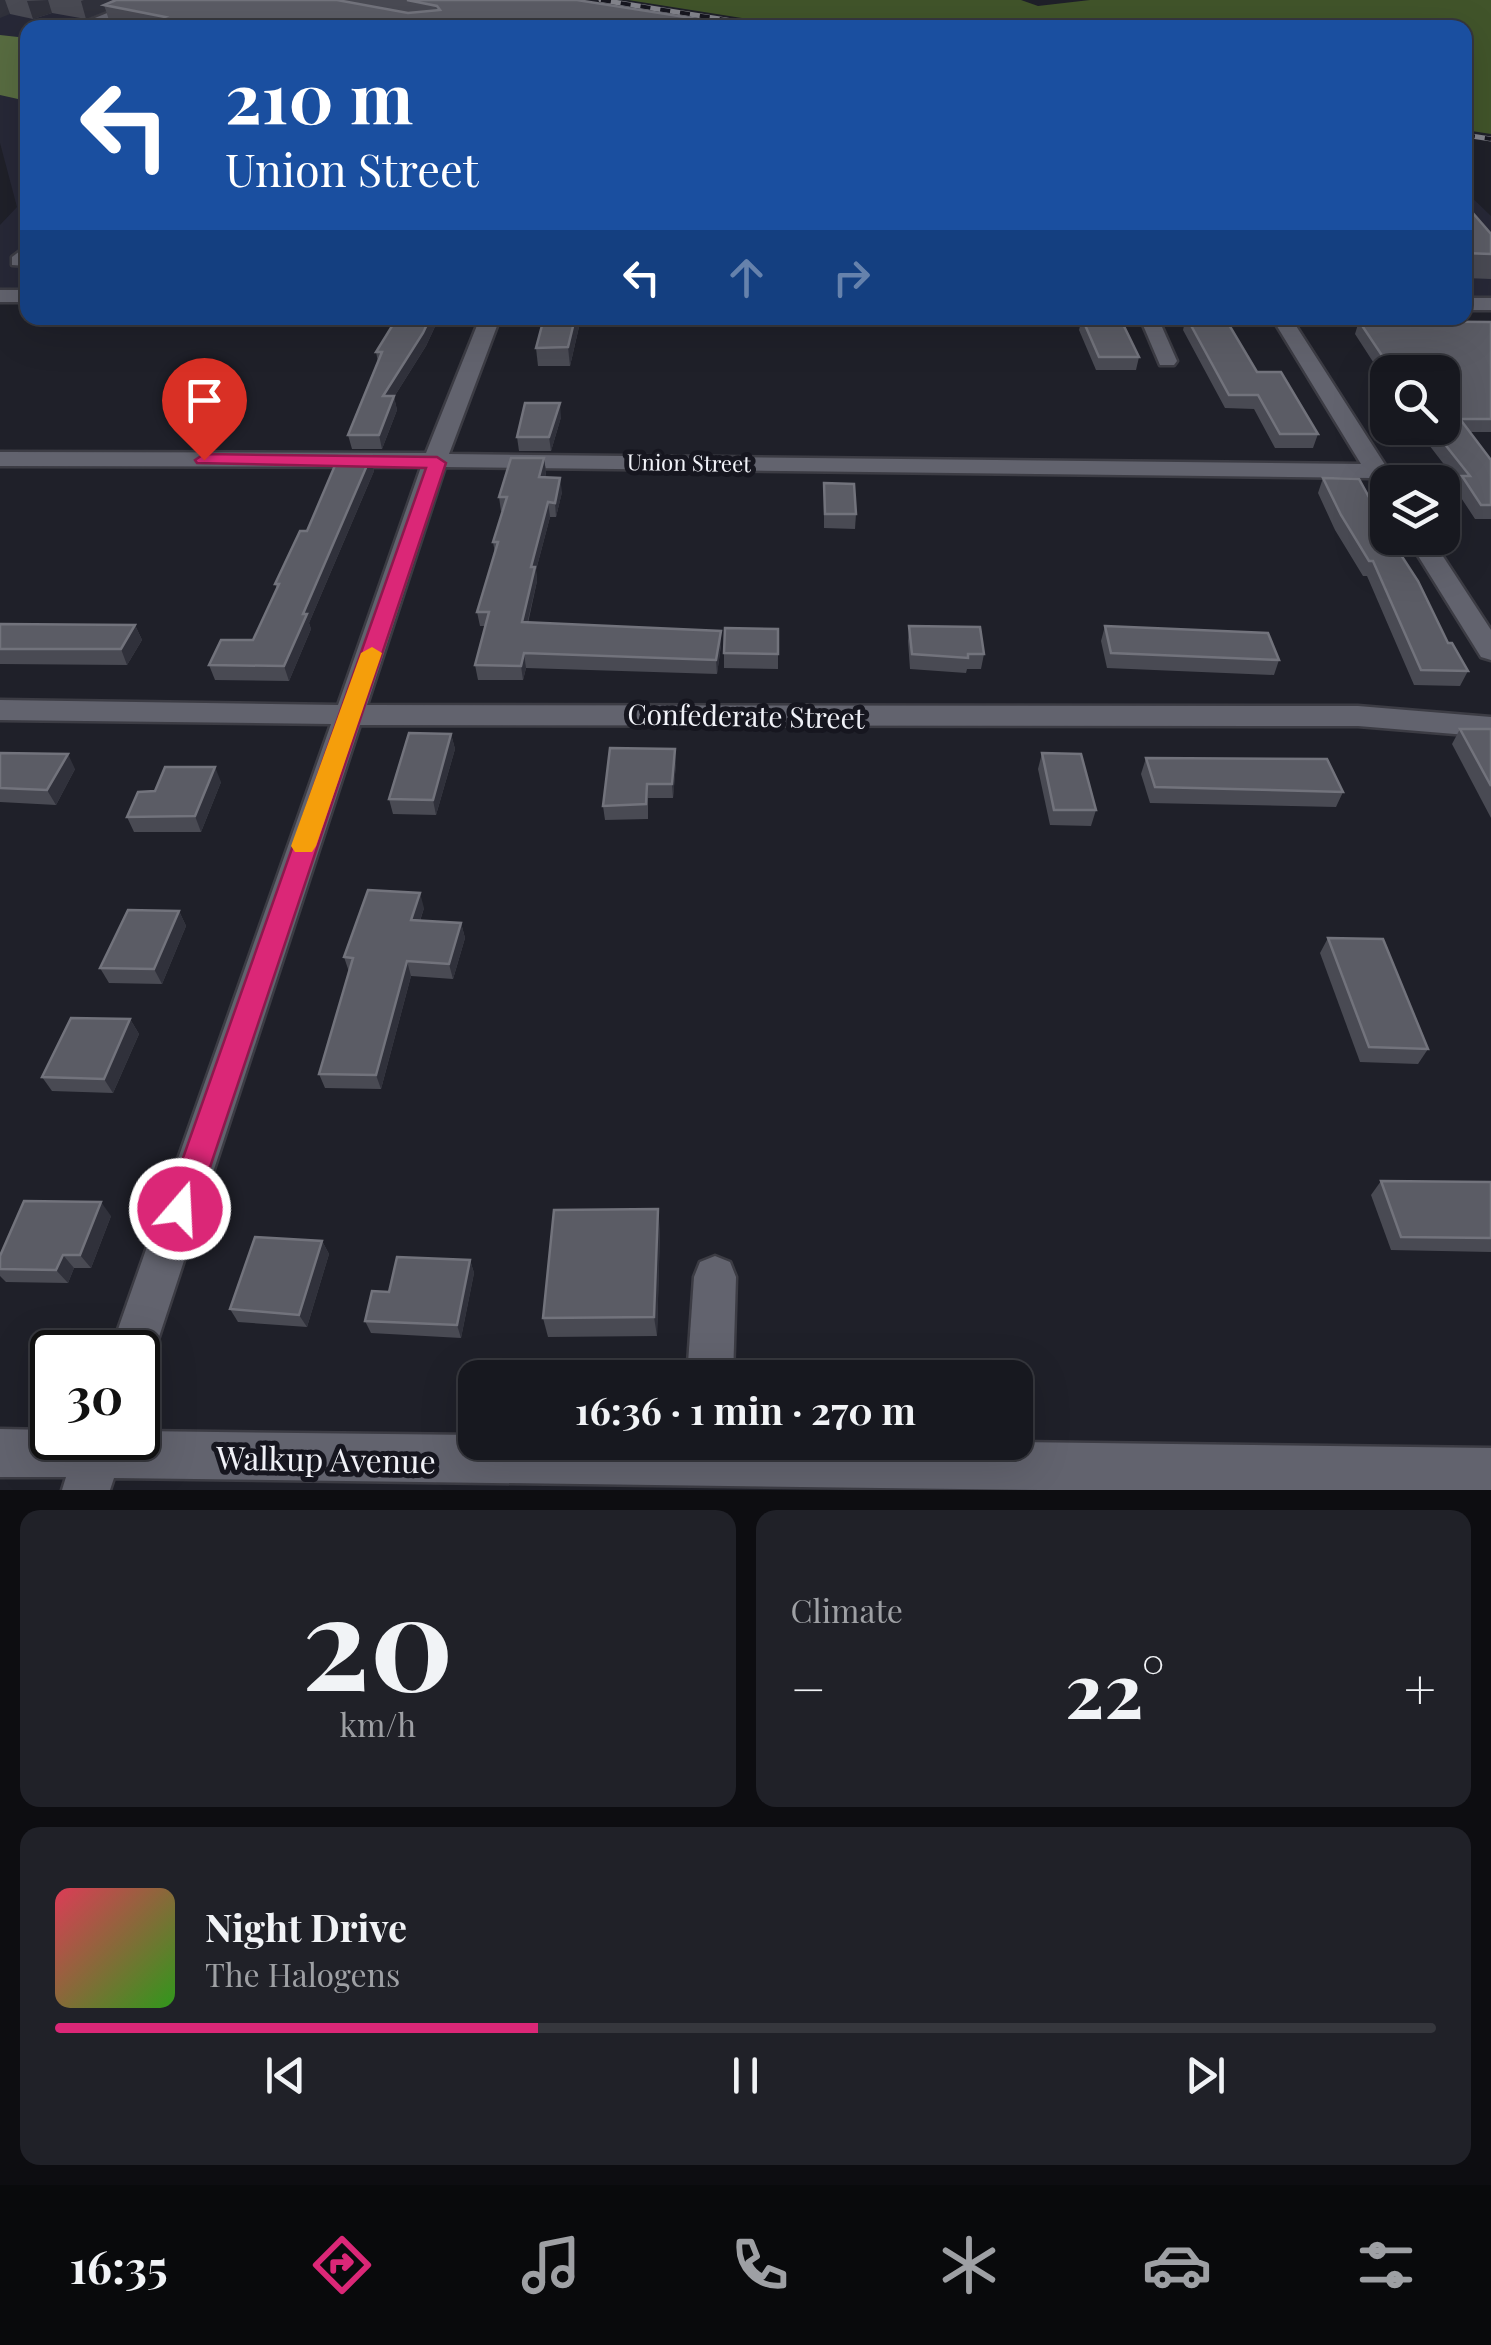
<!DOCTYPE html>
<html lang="en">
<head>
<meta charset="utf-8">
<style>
	:root { --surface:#17181f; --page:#202128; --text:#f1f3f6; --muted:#9ea0a4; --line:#36373d; --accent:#db2777 }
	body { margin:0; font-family:"Playfair Display",serif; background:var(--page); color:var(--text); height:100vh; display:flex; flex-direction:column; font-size:38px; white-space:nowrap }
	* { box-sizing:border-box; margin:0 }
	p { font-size:32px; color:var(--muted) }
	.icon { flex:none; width:55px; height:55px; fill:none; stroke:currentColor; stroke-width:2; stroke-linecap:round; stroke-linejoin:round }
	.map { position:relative; height:1490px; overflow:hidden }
	.side { display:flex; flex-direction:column; gap:20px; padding:20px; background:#0d0d11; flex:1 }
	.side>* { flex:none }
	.banner { position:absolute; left:20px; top:20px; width:1452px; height:305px; border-radius:20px; box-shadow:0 10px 40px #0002,0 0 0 2px var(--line); background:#1a4fa0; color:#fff; overflow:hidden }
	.buttons { position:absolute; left:1370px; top:355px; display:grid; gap:20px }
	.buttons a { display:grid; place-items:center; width:90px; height:90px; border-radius:20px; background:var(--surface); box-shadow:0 10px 40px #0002,0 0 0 2px var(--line); font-size:50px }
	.speed { position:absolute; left:30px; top:1330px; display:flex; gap:20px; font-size:50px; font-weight:700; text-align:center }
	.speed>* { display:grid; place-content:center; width:130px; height:130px; border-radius:50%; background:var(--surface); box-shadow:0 10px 40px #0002,0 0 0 2px var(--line); line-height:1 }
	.speed .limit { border:5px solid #111; border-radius:15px; background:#fff; color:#111 }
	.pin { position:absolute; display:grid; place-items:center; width:85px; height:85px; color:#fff; margin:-102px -42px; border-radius:50% 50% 50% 0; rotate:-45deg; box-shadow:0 0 10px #0007 }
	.pin .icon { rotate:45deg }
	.me { position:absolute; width:110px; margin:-55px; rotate:19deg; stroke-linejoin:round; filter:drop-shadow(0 0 8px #0008) }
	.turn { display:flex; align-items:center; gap:35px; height:210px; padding:0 40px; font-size:45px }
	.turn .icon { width:130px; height:130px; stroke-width:2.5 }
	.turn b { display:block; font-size:70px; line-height:85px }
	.lanes { display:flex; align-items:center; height:95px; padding:0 40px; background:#0003; justify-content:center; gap:50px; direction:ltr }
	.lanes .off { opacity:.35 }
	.big { font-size:75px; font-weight:700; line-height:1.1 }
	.side .widget { flex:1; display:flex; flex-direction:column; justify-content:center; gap:15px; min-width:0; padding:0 35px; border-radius:20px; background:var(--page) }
	.side .dial { align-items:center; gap:0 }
	.dial b { font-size:130px; line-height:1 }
	.song { display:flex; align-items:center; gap:30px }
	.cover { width:120px; height:120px; border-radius:15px; background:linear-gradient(135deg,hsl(350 70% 55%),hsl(110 70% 35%)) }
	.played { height:10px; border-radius:5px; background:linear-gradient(90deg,var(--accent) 35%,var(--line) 35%) }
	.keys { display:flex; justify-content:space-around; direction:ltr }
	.heat { display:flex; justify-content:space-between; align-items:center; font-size:55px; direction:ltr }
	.side .tiles { flex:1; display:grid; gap:20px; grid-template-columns:1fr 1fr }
	.widget:last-child { grid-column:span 2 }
	.trip { position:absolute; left:458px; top:1360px; width:575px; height:100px; border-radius:20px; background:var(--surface); box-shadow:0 10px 40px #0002,0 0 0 2px var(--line); font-weight:700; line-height:100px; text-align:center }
	.menu { display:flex; height:160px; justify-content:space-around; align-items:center; background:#090a0c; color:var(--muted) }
	.menu .icon { width:70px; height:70px }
	.menu .selected { color:var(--accent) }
	.menu b { font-size:45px; color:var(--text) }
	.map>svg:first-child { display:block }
	.built { fill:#272837 }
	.forest { fill:#41542a }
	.water { fill:#586c41 }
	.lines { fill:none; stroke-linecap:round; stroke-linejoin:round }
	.minor-casing { stroke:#3c3c44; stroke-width:5 }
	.minor { fill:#62636e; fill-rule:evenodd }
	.rail-casing { stroke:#83848c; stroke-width:5 }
	.rail { stroke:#16161f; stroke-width:4; stroke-dasharray:10; stroke-linecap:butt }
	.wall { fill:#494a53 }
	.shaded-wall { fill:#30313b }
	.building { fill:#5b5c65; stroke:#72737c; stroke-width:2.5 }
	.route { fill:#db2777; stroke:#8e194d; stroke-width:2.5 }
	.slow { fill:#f59e0b }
	.labels { text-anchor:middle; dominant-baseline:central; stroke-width:10; stroke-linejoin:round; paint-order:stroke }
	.far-street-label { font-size:22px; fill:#f1f2f8; stroke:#16161f }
	.street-label { font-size:28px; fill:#f1f2f8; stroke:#16161f }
	.near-street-label { font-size:32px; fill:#f1f2f8; stroke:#16161f }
</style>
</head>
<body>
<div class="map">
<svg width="1491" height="1490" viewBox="0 0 1491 1490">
	<rect width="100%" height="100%" fill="#1f2029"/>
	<g class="built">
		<polygon points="0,0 561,0 735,27 28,28 27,302 0,302 0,225 17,207 0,143"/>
		<polygon points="1465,191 1491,216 1491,299 1465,299"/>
	</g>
	<polygon class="forest" points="628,0 1021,0 1038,6 1090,0 1491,0 1491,134 1465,130 1465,28 806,28"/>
	<polygon class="water" points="0,35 27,38 27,101 0,95"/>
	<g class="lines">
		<defs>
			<g id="minor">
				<polygon points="139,0 156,0 104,21 109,28 96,28 90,20"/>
				<polygon points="28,245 28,266 12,265 12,257"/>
				<rect x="0" y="290" width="28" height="12"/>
				<rect x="1465" y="298" width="26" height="12"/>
				<polygon points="480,318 500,318 449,454 1361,464 1272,318 1291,318 1396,482 1388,482 1386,492 1378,490 1370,478 445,467 367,705 1358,706 1491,717 1491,737 1358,726 360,725 154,1352 148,1368 138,1372 138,1352 110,1352 331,724 0,720 0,700 338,705 421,467 0,466 0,452 426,453"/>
				<polygon points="1140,318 1158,318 1177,361 1174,365 1160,365"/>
				<polygon points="1407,538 1431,538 1491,630 1491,660 1481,657"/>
				<polygon points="715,1256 730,1262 736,1277 733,1378 687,1378 694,1277 700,1262"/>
				<polygon points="0,1429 52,1430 52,1438 138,1438 138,1431 475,1435 475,1442 1015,1442 1491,1448 1491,1490 1040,1490 114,1478 110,1490 62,1490 66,1477 0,1477"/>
			</g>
		</defs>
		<use href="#minor" class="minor-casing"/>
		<use href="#minor" class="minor"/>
		<defs>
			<g id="rail">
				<polyline points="601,0 777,28"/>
				<polyline points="1465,135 1491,139"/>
			</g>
		</defs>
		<use href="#rail" class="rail-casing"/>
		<use href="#rail" class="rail"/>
	</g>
	<g class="wall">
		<polygon points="0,0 577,0 748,27 779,28 132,28 110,23 106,11 86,19 52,13 33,19 10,14"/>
		<polygon points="1465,204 1491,254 1491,279 1465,278"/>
		<polygon points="397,318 439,318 426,346 394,397 397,410 382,449 352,449 348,435 378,362 376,352"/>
		<polygon points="581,318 570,366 538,366 536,348"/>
		<polygon points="1082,318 1139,357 1136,370 1096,370 1079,330"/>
		<polygon points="1186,318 1257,372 1318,434 1313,448 1275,448 1254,409 1225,408 1183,330"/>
		<polygon points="1359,321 1491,322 1491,432 1470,432 1491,460 1491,519 1475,519 1456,490 1459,484 1416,428 1442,428 1442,372 1388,372 1388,385 1355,334"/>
		<polygon points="561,417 551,451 519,451 517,437"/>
		<polygon points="371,456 374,471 309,623 311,629 289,681 215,680 209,665 253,640 277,589 275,584 307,531"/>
		<polygon points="544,458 546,472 545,478 562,492 556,517 550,517 536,570 537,581 528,623 721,631 721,645 717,674 526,668 523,680 478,680 475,665 485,626 480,626 477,612 495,553 493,542 503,511 501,511 499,497"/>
		<polygon points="1323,478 1376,510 1375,515 1448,643 1468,671 1460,686 1414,685 1367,576 1363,576 1335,530 1318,493"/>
		<polygon points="824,483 856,514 855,529 824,528"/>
		<polygon points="0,624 135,625 142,640 127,665 0,664"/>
		<polygon points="909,626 984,654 981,669 967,669 966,673 910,669 908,641"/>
		<polygon points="1105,626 1279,660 1274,675 1107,668 1101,641"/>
		<polygon points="778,629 778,669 724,668 724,653"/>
		<polygon points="1460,729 1491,729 1491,818 1452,744"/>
		<polygon points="451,734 455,749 436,815 393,814 389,799"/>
		<polygon points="0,753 75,769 56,805 0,802"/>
		<polygon points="1042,753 1096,810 1091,826 1050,825 1038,769"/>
		<polygon points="1146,758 1343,792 1336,807 1150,803 1141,774"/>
		<polygon points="676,763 673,798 648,798 648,819 605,820 603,806"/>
		<polygon points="221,782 201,832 134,832 127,817 155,791"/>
		<polygon points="424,908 420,921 461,923 465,938 453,979 411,976 381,1089 325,1088 319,1074 349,972 344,957"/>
		<polygon points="179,911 186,926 162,984 109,983 100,968"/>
		<polygon points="1328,938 1428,1049 1418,1064 1360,1062 1320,953"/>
		<polygon points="130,1019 139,1034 113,1093 52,1091 42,1077"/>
		<polygon points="1381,1181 1491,1182 1491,1252 1391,1250 1371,1195"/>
		<polygon points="111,1216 91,1268 74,1268 68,1283 6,1282 0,1276 0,1256"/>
		<polygon points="660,1229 657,1336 548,1337 543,1318"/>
		<polygon points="322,1241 329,1254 307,1327 238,1322 230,1309"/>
		<polygon points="470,1260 474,1273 461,1338 371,1333 365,1321 389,1292"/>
	</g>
	<g class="shaded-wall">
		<polygon points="0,0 5,0 10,14 0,18"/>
		<polygon points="48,0 52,13 33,19 27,1"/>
		<polygon points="84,0 130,0 104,5 106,11 86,19 81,1"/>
		<polygon points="430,318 439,318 426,346 394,397 397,410 382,449 379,435 383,396"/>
		<polygon points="575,318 581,318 570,366 568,347"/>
		<polygon points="560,403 561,417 551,451 549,437"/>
		<polygon points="371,456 374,471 309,623 311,629 289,681 284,666 303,614"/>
		<polygon points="544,458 546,472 541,492 539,477"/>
		<polygon points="560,478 562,492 556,517 555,503"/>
		<polygon points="548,502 550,517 536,570 537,581 524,637 522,622 531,567"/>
		<polygon points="135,625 142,640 127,665 121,649"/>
		<polygon points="721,631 721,645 717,674 716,660"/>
		<polygon points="524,653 526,668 523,680 521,666"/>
		<polygon points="451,734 455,749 436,815 433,800"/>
		<polygon points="675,749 676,763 673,798 672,784"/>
		<polygon points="68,754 75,769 56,805 47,790"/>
		<polygon points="215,767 221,782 201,832 195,816"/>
		<polygon points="420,893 424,908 415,935 411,920"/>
		<polygon points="179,911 186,926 162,984 154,969"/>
		<polygon points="461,923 465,938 453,979 449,964"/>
		<polygon points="407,961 411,976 381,1089 376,1075"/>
		<polygon points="130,1019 139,1034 113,1093 104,1079"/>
		<polygon points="101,1202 111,1216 91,1268 80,1255"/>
		<polygon points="658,1209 660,1229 657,1336 654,1317"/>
		<polygon points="322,1241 329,1254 307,1327 299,1315"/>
		<polygon points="63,1255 74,1268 68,1283 56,1270"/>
		<polygon points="470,1260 474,1273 461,1338 457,1325"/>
	</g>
	<g class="building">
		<polygon points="116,0 337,0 408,13 440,10 437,6 407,0 577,0 748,27 754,24 779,28 533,28 520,25 515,28 183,28 152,22 165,17 104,5"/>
		<polygon points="1465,204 1491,234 1491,254 1465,253"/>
		<polygon points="397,318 430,318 423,333 383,396 394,396 379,435 348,435 382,352 376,352"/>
		<polygon points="544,318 575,318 568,347 536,348"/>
		<polygon points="1082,318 1120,318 1139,357 1099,357"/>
		<polygon points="1187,318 1225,318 1257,372 1281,372 1318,434 1280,434 1258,395 1229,395"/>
		<polygon points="1359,321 1491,322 1491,419 1460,419 1491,460 1491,505 1481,505 1462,476 1470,476 1432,428 1442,428 1442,372 1393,372"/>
		<polygon points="525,403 560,403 549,437 517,437"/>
		<polygon points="339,456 371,456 303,614 307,614 284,666 209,665 221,640 253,640 279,584 275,584 300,531 307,531"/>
		<polygon points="511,458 544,458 539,477 560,478 555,503 548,502 531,567 535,567 522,622 721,631 716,660 524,653 521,666 475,665 489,612 477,612 498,542 493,542 507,497 499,497"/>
		<polygon points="1323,478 1359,479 1376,510 1372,510 1388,534 1388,538 1390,538 1418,581 1448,643 1452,643 1468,671 1421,670 1373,561 1369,561 1341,515"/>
		<polygon points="824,483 854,484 856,514 825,514"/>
		<polygon points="0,624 135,625 121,649 0,649"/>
		<polygon points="909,626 980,627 984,654 968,654 968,658 912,654"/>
		<polygon points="1105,626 1268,633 1279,660 1111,653"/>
		<polygon points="725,628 778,629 778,654 724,653"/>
		<polygon points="1460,729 1491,729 1491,786"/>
		<polygon points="409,733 451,734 433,800 389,799"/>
		<polygon points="610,748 675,749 672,784 647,784 646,804 603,806"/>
		<polygon points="0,753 68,754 47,790 0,788"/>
		<polygon points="1042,753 1081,754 1096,810 1054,810"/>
		<polygon points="1146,758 1327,759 1343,792 1155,787"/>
		<polygon points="165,767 215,767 195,816 127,817 138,792 155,791"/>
		<polygon points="368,890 420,893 411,920 461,923 449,964 407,961 376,1075 319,1074 353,958 344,957"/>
		<polygon points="128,910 179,911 154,969 100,968"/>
		<polygon points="1328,938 1383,939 1428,1049 1369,1047"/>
		<polygon points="71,1018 130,1019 104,1079 42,1077"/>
		<polygon points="1381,1181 1491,1182 1491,1238 1401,1237"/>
		<polygon points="24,1201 101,1202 80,1255 63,1255 56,1270 0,1269 0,1256"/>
		<polygon points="658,1209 654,1317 543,1318 554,1210"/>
		<polygon points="255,1237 322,1241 299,1315 230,1309"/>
		<polygon points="397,1257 470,1260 457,1325 365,1321 372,1291 389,1292"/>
	</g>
	<polygon class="route" points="204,454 437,457 446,463 196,1209 192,1220 180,1224 169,1220 165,1209 426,468 197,463 195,460"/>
	<polygon class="slow" points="372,647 382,653 316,846 312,852 295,852 291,846 361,653"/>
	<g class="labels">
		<g class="far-street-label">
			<text transform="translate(689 462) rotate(1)">Union Street</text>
		</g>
		<g class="street-label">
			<text transform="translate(746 715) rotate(1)">Confederate Street</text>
		</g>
		<g class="near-street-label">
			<text transform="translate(326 1458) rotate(1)">Walkup Avenue</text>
		</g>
	</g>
</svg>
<div class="buttons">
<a><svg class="icon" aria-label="search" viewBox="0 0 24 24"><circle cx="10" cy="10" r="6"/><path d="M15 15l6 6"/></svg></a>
<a><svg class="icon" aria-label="layers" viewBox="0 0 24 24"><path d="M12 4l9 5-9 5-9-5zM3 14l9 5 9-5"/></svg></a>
</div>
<div class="speed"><div class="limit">30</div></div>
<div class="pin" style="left:204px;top:460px;background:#d93025"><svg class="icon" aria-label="arrive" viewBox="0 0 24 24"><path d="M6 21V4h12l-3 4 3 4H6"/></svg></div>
<svg class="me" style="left:180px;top:1209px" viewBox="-20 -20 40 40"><circle r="17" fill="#db2777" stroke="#fff" stroke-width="3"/><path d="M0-11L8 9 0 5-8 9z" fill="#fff"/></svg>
<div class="trip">16:36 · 1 min · 270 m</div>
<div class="banner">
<div class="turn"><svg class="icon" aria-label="left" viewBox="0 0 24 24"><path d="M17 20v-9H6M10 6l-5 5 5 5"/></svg><div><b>210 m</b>Union Street</div></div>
<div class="lanes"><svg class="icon" aria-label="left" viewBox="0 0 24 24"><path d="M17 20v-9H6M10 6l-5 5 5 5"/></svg><svg class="icon off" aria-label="ahead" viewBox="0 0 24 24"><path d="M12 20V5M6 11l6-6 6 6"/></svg><svg class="icon off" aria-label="right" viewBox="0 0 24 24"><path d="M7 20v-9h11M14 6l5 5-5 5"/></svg></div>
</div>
</div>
<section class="side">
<div class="tiles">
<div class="widget dial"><b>20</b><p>km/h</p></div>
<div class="widget"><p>Climate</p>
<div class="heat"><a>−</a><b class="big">22°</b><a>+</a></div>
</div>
<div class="widget">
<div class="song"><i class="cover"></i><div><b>Night Drive</b><p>The Halogens</p></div></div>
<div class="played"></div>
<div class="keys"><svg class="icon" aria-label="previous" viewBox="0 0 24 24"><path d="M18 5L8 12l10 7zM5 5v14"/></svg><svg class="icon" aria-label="pause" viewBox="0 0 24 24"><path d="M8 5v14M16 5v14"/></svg><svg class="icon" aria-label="next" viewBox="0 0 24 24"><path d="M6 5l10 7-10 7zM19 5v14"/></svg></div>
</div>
</div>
</section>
<nav class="menu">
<b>16:35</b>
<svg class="icon selected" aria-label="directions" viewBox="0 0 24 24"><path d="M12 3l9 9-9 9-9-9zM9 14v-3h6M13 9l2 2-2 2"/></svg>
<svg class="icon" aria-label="music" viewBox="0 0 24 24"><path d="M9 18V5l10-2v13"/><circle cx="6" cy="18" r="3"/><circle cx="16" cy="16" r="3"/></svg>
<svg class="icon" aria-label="phone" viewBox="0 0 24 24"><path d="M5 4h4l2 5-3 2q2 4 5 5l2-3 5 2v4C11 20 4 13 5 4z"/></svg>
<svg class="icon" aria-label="climate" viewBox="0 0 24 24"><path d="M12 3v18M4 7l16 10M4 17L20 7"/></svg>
<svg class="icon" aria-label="car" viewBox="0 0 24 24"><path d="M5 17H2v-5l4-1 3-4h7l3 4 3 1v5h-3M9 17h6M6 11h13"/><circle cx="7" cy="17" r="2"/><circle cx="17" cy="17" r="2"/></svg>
<svg class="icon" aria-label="filters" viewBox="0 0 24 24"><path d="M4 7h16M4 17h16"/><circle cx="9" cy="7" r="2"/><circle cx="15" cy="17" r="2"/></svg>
</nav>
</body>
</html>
